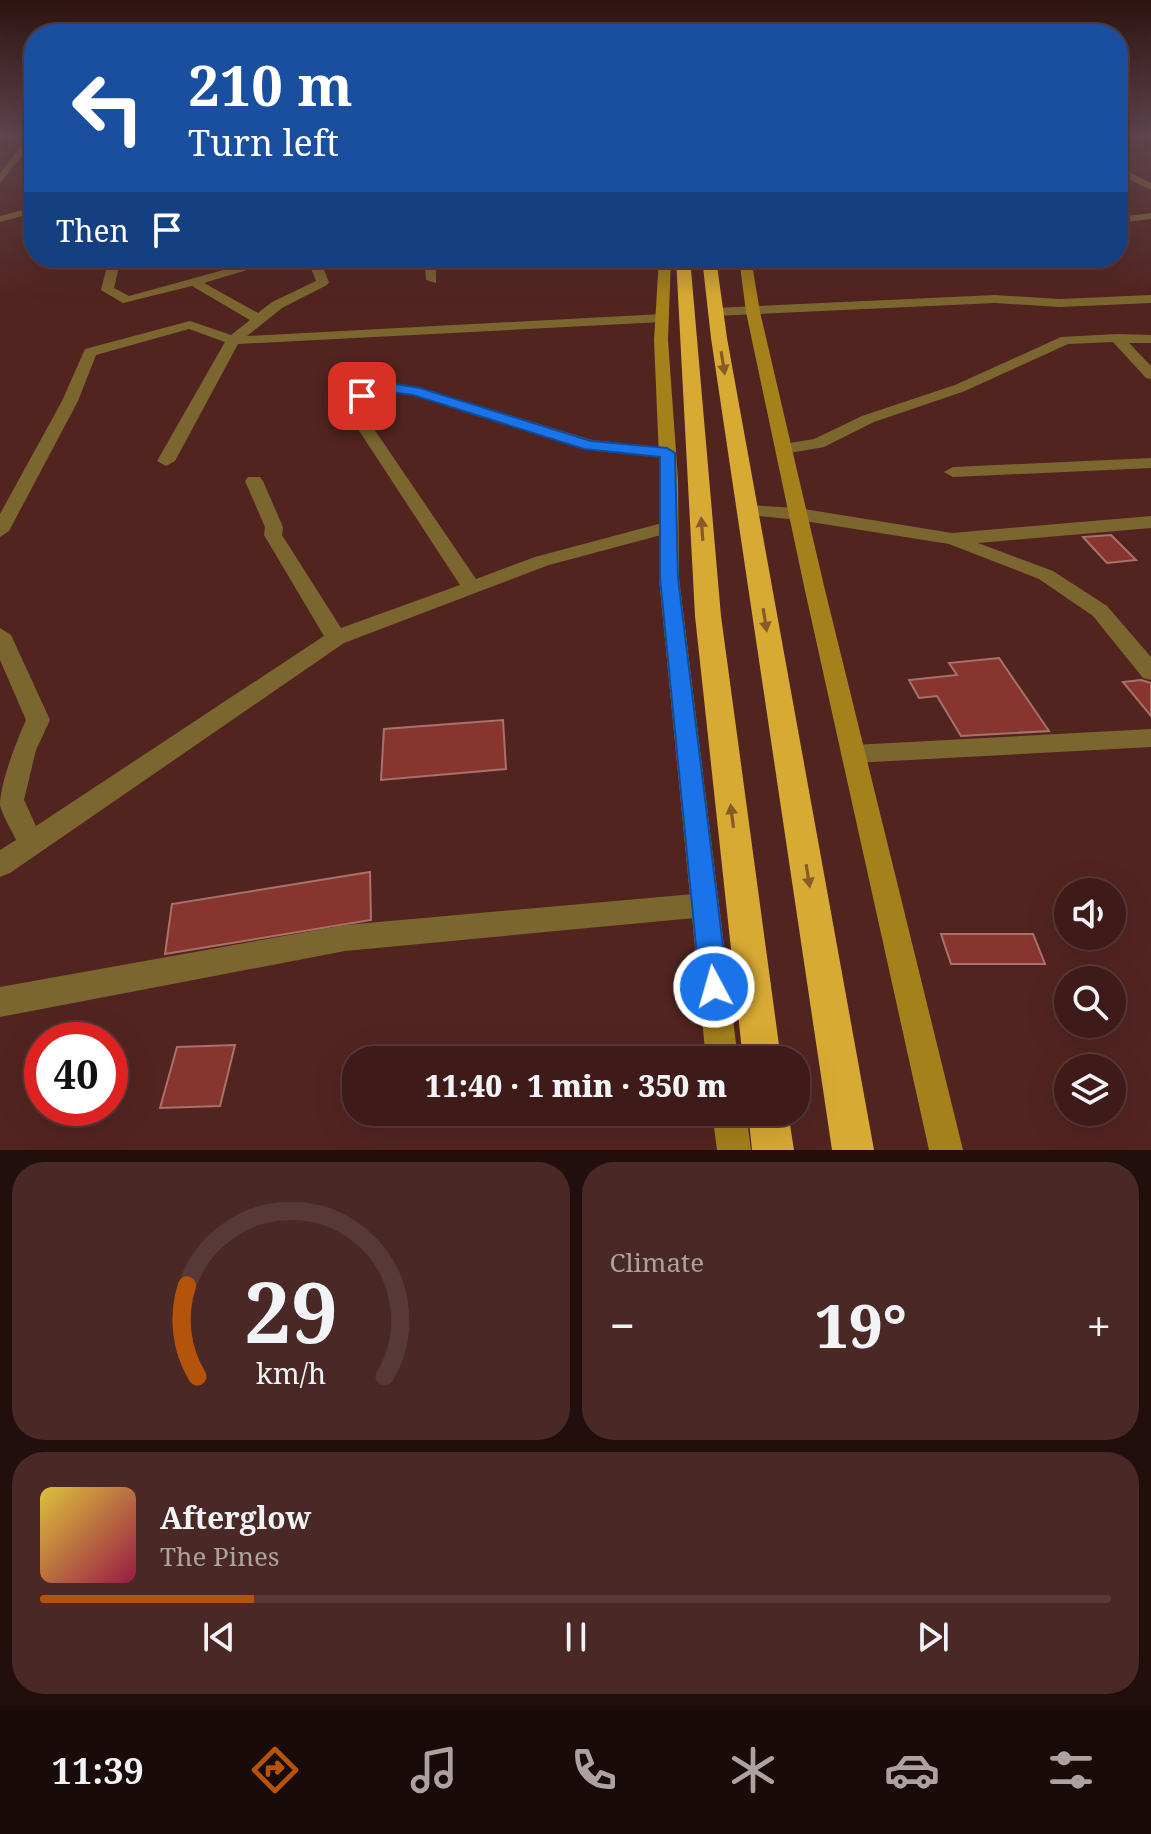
<!DOCTYPE html>
<html lang="en">
<head>
<meta charset="utf-8">
<style>
	:root { --surface:#3e1b18; --page:#492825; --text:#f1f3f6; --muted:#ada1a2; --line:#573937; --accent:#b45309 }
	body { margin:0; font-family:"Noto Serif",serif; background:var(--page); color:var(--text); height:100vh; display:flex; flex-direction:column; font-size:30px; white-space:nowrap }
	* { box-sizing:border-box; margin:0 }
	p { font-size:26px; color:var(--muted) }
	.icon { flex:none; width:44px; height:44px; fill:none; stroke:currentColor; stroke-width:2; stroke-linecap:round; stroke-linejoin:round }
	.map { position:relative; height:1150px; overflow:hidden }
	.panel { display:flex; flex-direction:column; gap:12px; padding:12px; background:#220f0d; flex:1 }
	.panel>* { flex:none }
	.guide { position:absolute; left:24px; top:24px; width:1104px; height:244px; border-radius:32px; box-shadow:0 8px 32px #0002,0 0 0 2px var(--line); background:#1a4fa0; color:#fff; overflow:hidden }
	.controls { position:absolute; left:1054px; top:878px; display:grid; gap:16px }
	.controls a { display:grid; place-items:center; width:72px; height:72px; border-radius:50%; background:var(--surface); box-shadow:0 8px 32px #0002,0 0 0 2px var(--line); font-size:40px }
	.speed { position:absolute; left:24px; top:1022px; display:flex; gap:16px; font-size:40px; font-weight:700; text-align:center }
	.speed>* { display:grid; place-content:center; width:104px; height:104px; border-radius:50%; background:var(--surface); box-shadow:0 8px 32px #0002,0 0 0 2px var(--line); line-height:1 }
	.speed .limit { border:12px solid #d22; background:#fff; color:#111 }
	.pin { position:absolute; display:grid; place-items:center; width:68px; height:68px; color:#fff; margin:-34px; border-radius:16px; box-shadow:0 4px 12px #0006 }
	.me { position:absolute; width:88px; margin:-44px; rotate:354deg; stroke-linejoin:round; filter:drop-shadow(0 0 6px #0008) }
	.turn { display:flex; align-items:center; gap:28px; height:168px; padding:0 32px; font-size:36px }
	.turn .icon { width:104px; height:104px; stroke-width:2.5 }
	.turn b { display:block; font-size:56px; line-height:68px }
	.then { display:flex; align-items:center; height:76px; padding:0 32px; background:#0003; gap:16px; font-size:30px }
	.big { font-size:60px; font-weight:800; line-height:1.1 }
	.panel .widget { flex:1; display:flex; flex-direction:column; justify-content:center; gap:12px; min-width:0; padding:0 28px; border-radius:32px; background:var(--page) }
	.panel .dial { align-items:center; gap:0 }
	.dial svg { height:208px; overflow:visible; fill:none; stroke:var(--line); stroke-width:7; stroke-linecap:round; text-anchor:middle }
	.dial text { fill:var(--text); stroke:none }
	.song { display:flex; align-items:center; gap:24px }
	.cover { width:96px; height:96px; border-radius:12px; background:linear-gradient(135deg,hsl(50 70% 55%),hsl(340 70% 35%)) }
	.played { height:8px; border-radius:4px; background:linear-gradient(90deg,var(--accent) 20%,var(--line) 20%) }
	.keys { display:flex; justify-content:space-around; direction:ltr }
	.heat { display:flex; justify-content:space-between; align-items:center; font-size:44px; direction:ltr }
	.panel .tiles { flex:1; display:grid; gap:12px; grid-template-columns:1fr 1fr }
	.widget:last-child { grid-column:span 2 }
	.trip { position:absolute; left:342px; top:1046px; width:468px; height:80px; border-radius:32px; background:var(--surface); box-shadow:0 8px 32px #0002,0 0 0 2px var(--line); font-weight:800; line-height:80px; text-align:center }
	.tab-bar { display:flex; height:128px; justify-content:space-around; align-items:center; background:#190b0a; color:var(--muted) }
	.tab-bar .icon { width:56px; height:56px }
	.tab-bar .current { color:var(--accent) }
	.tab-bar b { font-size:36px; color:var(--text) }
	.map>svg:first-child { display:block }
	.building { fill:#87352e; stroke:#a8726b; stroke-width:2 }
	.lines { fill:none; stroke-linecap:round; stroke-linejoin:round }
	.street { fill:#7c662f; fill-rule:evenodd }
	.secondary { fill:#a5811b; fill-rule:evenodd }
	.highway { fill:#d7aa33; fill-rule:evenodd }
	.oneway { fill:#875a28 }
	.route { fill:#1a73e8; stroke:#114b97; stroke-width:2 }
</style>
</head>
<body>
<div class="map">
<svg width="1151" height="1150" viewBox="0 0 1151 1150">
	<rect width="100%" height="100%" fill="#522420"/>
	<g class="building">
		<polygon points="1111,535 1136,560 1107,563 1083,537"/>
		<polygon points="999,658 1049,731 961,736 937,696 919,698 909,680 957,675 949,663"/>
		<polygon points="1141,680 1151,683 1151,716 1123,682"/>
		<polygon points="503,720 506,769 381,780 384,729"/>
		<polygon points="370,872 371,920 165,954 172,904"/>
		<polygon points="941,934 1033,934 1045,964 951,964"/>
		<polygon points="235,1045 220,1106 160,1108 177,1047"/>
	</g>
	<g class="lines">
		<g class="street">
			<polygon points="30,135 34,135 34,141 0,183 0,173"/>
			<polygon points="1118,135 1151,135 1151,140 1118,138"/>
			<polygon points="1118,167 1151,183 1151,190 1118,174"/>
			<polygon points="34,207 34,213 0,222 0,216"/>
			<polygon points="1151,213 1151,219 1118,223 1118,217"/>
			<polygon points="109,258 121,258 114,288 129,296 267,258 286,258 204,283 258,313 272,302 316,281 307,258 319,258 329,282 327,285 282,308 247,336 662,314 669,318 662,322 238,344 175,461 166,466 157,461 225,342 189,329 96,355 78,401 9,531 0,537 0,514 62,401 85,349 190,321 231,335 250,320 192,286 123,303 101,290"/>
			<polygon points="424,258 436,258 436,283 426,280"/>
			<polygon points="995,295 1060,299 1151,295 1151,303 1060,307 995,303 715,316 708,312 715,308"/>
			<polygon points="1117,334 1151,335 1151,343 1129,343 1151,366 1151,379 1146,378 1113,342 1068,344 965,391 874,422 824,447 784,454 776,449 778,445 814,439 862,416 955,385 1061,337"/>
			<path d="M389,383L420,388L592,440L667,448L675,453L667,458L590,450L413,395L390,393L370,399L372,426L476,579L535,557L662,523H676L678,527L676,531L549,565L344,643L10,873L0,877V850L16,840C11,829 3,817 0,805C0,783 17,740 26,720L0,660V628L11,635L50,720L36,750L24,800L36,826L324,636L264,535L265,527L245,481L248,477H260L263,481L283,527L282,535L341,628L460,585L356,426L357,393Z"/>
			<polygon points="1151,458 1151,468 953,477 944,472 953,467"/>
			<polygon points="747,505 798,508 952,533 1151,516 1151,528 978,543 1053,571 1107,606 1151,657 1151,680 1143,678 1093,616 1039,579 949,544 798,520 741,514 738,510 741,506"/>
			<polygon points="1151,729 1151,747 853,763 844,761 841,754 844,747 853,745"/>
			<polygon points="705,893 715,896 719,905 715,914 705,917 345,951 0,1017 0,987 345,925"/>
		</g>
		<g class="secondary">
			<polygon points="659,258 671,258 668,340 678,480 679,578 738,1060 706,1060 659,578 660,480 654,340"/>
			<polygon points="739,258 751,258 760,312 824,586 963,1150 929,1150 804,586 746,312"/>
			<polygon points="712,1112 746,1112 751,1150 717,1150"/>
		</g>
		<g class="highway">
			<polygon points="676,258 690,258 721,616 781,1060 743,1060 695,616"/>
			<polygon points="702,258 716,258 727,338 874,1150 832,1150 711,338"/>
			<polygon points="748,1112 788,1112 794,1150 752,1150"/>
		</g>
	</g>
	<defs><path id="oneway-solid" d="M-6-.8H1V-3.2L6.5 0L1 3.2V.8H-6Z" transform="scale(2)"/></defs>
	<g class="oneway">
		<use href="#oneway-solid" transform="translate(723 363) rotate(81)"/>
		<use href="#oneway-solid" transform="translate(702 529) rotate(-94)"/>
		<use href="#oneway-solid" transform="translate(765 620) rotate(81)"/>
		<use href="#oneway-solid" transform="translate(732 816) rotate(-97)"/>
		<use href="#oneway-solid" transform="translate(808 876) rotate(81)"/>
	</g>
	<linearGradient id="sky" x2="0" y2="1"><stop stop-color="#2d1412"/><stop offset="0.46" stop-color="#60454e"/><stop offset="1" stop-color="#60454e" stop-opacity="0"/></linearGradient>
	<rect width="1151" height="296" fill="url(#sky)"/>
	<polygon class="route" points="389,383 420,388 591,441 667,448 675,453 678,578 728,987 724,996 714,1000 704,996 700,987 660,578 660,457 584,449 413,395 390,392 362,400 355,396"/>
</svg>
<div class="controls">
<a><svg class="icon" aria-label="sound" viewBox="0 0 24 24"><path d="M4 9h4l5-4v14l-5-4H4zM17 9q2 3 0 6"/></svg></a>
<a><svg class="icon" aria-label="search" viewBox="0 0 24 24"><circle cx="10" cy="10" r="6"/><path d="M15 15l6 6"/></svg></a>
<a><svg class="icon" aria-label="layers" viewBox="0 0 24 24"><path d="M12 4l9 5-9 5-9-5zM3 14l9 5 9-5"/></svg></a>
</div>
<div class="speed"><div class="limit">40</div></div>
<div class="pin" style="left:362px;top:396px;background:#d93025"><svg class="icon" aria-label="arrive" viewBox="0 0 24 24"><path d="M6 21V4h12l-3 4 3 4H6"/></svg></div>
<svg class="me" style="left:714px;top:987px" viewBox="-20 -20 40 40"><circle r="17" fill="#1a73e8" stroke="#fff" stroke-width="3"/><path d="M0-11L8 9 0 5-8 9z" fill="#fff"/></svg>
<div class="trip">11:40 · 1 min · 350 m</div>
<div class="guide">
<div class="turn"><svg class="icon" aria-label="left" viewBox="0 0 24 24"><path d="M17 20v-9H6M10 6l-5 5 5 5"/></svg><div><b>210 m</b>Turn left</div></div>
<div class="then">Then<svg class="icon" aria-label="arrive" viewBox="0 0 24 24"><path d="M6 21V4h12l-3 4 3 4H6"/></svg></div>
</div>
</div>
<section class="panel">
<div class="tiles">
<div class="widget dial"><svg viewBox="0 0 100 80">
<path d="M14 69A42 42 0 1 1 86 69"/>
<path d="M14 69A42 42 0 0 1 10 34" stroke="#b45309"/>
<text x="50" y="56" font-size="32" font-weight="700">29</text>
<text x="50" y="72" font-size="11">km/h</text>
</svg></div>
<div class="widget"><p>Climate</p>
<div class="heat"><a>−</a><b class="big">19°</b><a>+</a></div>
</div>
<div class="widget">
<div class="song"><i class="cover"></i><div><b>Afterglow</b><p>The Pines</p></div></div>
<div class="played"></div>
<div class="keys"><svg class="icon" aria-label="previous" viewBox="0 0 24 24"><path d="M18 5L8 12l10 7zM5 5v14"/></svg><svg class="icon" aria-label="pause" viewBox="0 0 24 24"><path d="M8 5v14M16 5v14"/></svg><svg class="icon" aria-label="next" viewBox="0 0 24 24"><path d="M6 5l10 7-10 7zM19 5v14"/></svg></div>
</div>
</div>
</section>
<nav class="tab-bar">
<b>11:39</b>
<svg class="icon current" aria-label="directions" viewBox="0 0 24 24"><path d="M12 3l9 9-9 9-9-9zM9 14v-3h6M13 9l2 2-2 2"/></svg>
<svg class="icon" aria-label="music" viewBox="0 0 24 24"><path d="M9 18V5l10-2v13"/><circle cx="6" cy="18" r="3"/><circle cx="16" cy="16" r="3"/></svg>
<svg class="icon" aria-label="phone" viewBox="0 0 24 24"><path d="M5 4h4l2 5-3 2q2 4 5 5l2-3 5 2v4C11 20 4 13 5 4z"/></svg>
<svg class="icon" aria-label="climate" viewBox="0 0 24 24"><path d="M12 3v18M4 7l16 10M4 17L20 7"/></svg>
<svg class="icon" aria-label="car" viewBox="0 0 24 24"><path d="M5 17H2v-5l4-1 3-4h7l3 4 3 1v5h-3M9 17h6M6 11h13"/><circle cx="7" cy="17" r="2"/><circle cx="17" cy="17" r="2"/></svg>
<svg class="icon" aria-label="filters" viewBox="0 0 24 24"><path d="M4 7h16M4 17h16"/><circle cx="9" cy="7" r="2"/><circle cx="15" cy="17" r="2"/></svg>
</nav>
</body>
</html>
